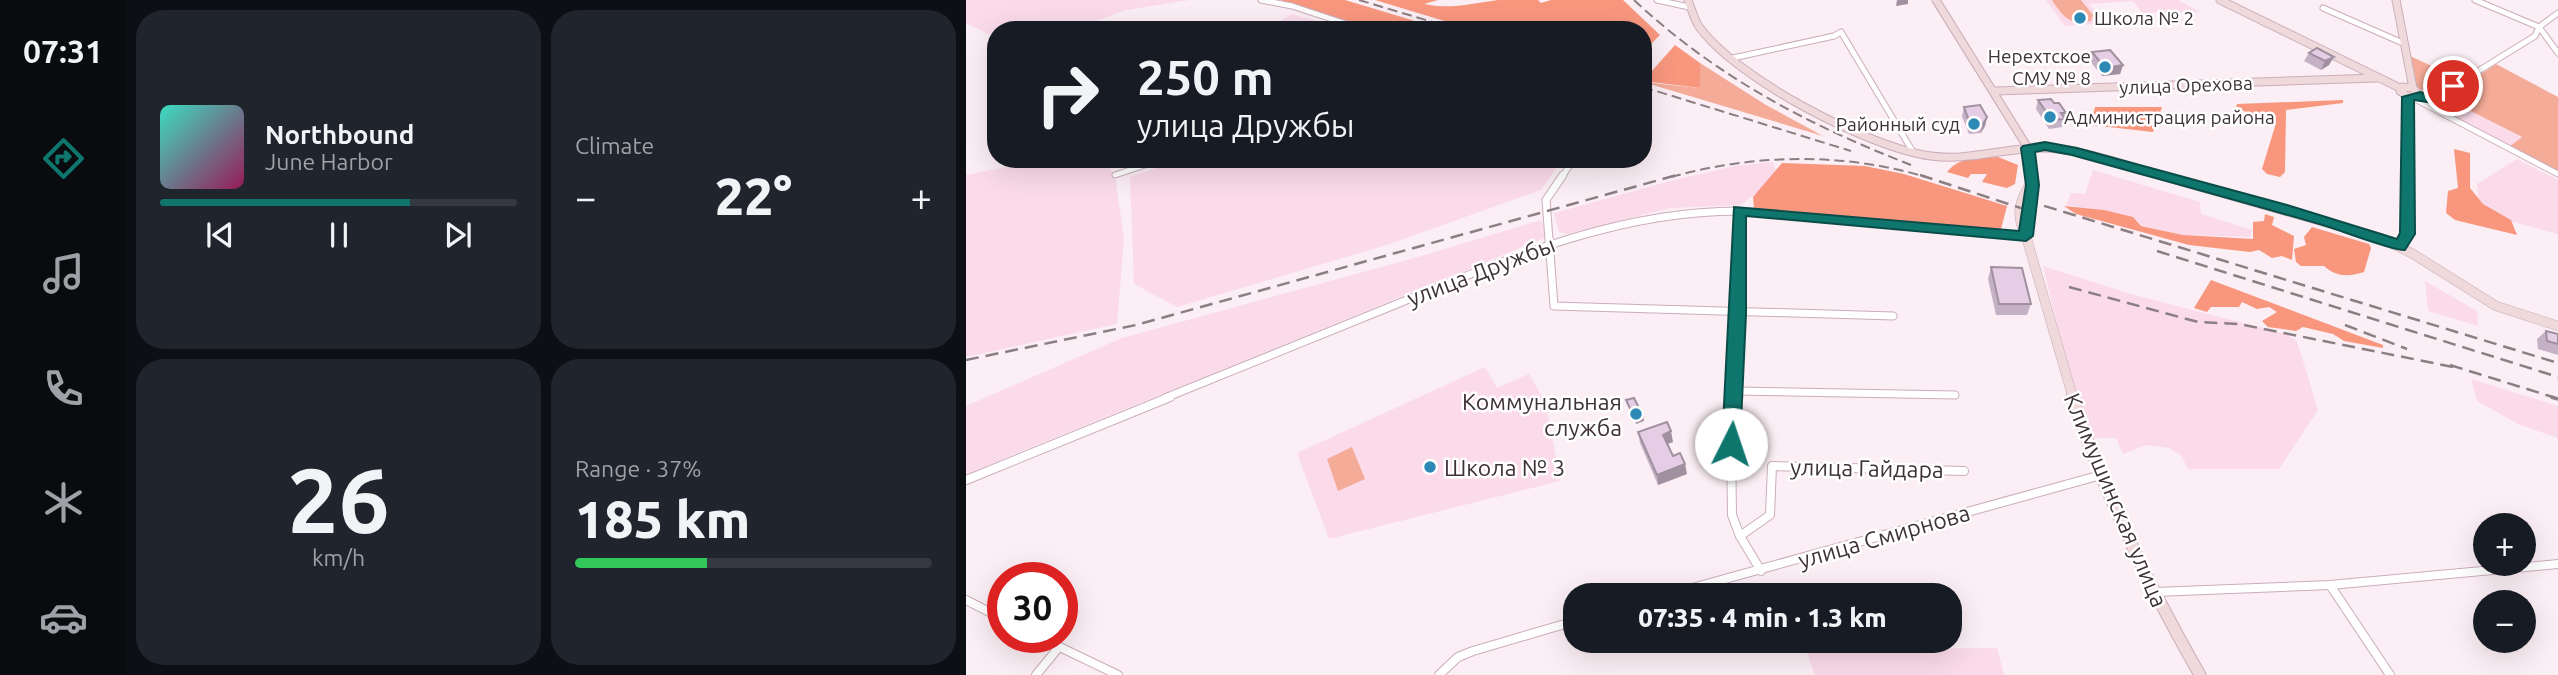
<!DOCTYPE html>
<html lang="en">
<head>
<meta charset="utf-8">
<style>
	:root { --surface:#171b24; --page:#20242c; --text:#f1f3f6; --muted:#9ea1a6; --line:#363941; --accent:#0f766e }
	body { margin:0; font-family:Ubuntu,sans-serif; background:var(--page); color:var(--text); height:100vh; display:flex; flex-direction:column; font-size:26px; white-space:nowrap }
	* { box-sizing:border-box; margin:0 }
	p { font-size:23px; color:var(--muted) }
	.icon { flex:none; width:38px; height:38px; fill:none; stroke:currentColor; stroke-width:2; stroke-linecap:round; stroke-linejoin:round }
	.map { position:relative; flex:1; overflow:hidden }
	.sheet { display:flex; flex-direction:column; gap:10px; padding:10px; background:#0d0f14; width:840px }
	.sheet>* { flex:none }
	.guide { position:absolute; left:21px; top:21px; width:665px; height:147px; border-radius:28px; box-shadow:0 7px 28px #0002; background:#171b24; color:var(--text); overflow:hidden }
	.fabs { position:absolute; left:1507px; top:513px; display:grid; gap:14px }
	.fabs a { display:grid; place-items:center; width:63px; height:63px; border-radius:50%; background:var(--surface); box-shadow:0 7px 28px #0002; font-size:35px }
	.speed { position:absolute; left:21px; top:562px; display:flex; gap:14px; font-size:35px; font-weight:700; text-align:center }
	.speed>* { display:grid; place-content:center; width:91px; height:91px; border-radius:50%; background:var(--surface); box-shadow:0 7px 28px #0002; line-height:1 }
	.speed .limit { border:10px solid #d22; background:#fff; color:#111 }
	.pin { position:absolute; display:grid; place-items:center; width:60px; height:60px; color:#fff; margin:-30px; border:4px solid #fff; border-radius:50%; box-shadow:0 2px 7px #0007 }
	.me { position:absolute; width:77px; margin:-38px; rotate:4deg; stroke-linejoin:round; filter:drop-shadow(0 0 5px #0008) }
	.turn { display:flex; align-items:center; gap:24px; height:147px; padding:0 35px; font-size:32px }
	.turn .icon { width:91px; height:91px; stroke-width:2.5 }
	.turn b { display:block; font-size:49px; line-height:60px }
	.big { font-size:52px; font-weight:800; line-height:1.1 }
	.sheet .tile { flex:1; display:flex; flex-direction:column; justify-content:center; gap:10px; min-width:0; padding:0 24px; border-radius:28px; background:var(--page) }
	.sheet .dial { align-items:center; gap:0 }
	.dial b { font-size:91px; line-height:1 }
	.song { display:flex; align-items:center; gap:21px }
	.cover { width:84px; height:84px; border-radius:10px; background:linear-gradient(135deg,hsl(170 70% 55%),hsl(330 70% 35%)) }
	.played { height:7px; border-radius:4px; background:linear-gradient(90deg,var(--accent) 70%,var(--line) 70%) }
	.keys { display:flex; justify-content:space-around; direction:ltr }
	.heat { display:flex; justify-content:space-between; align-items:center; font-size:38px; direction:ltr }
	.charge { height:10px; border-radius:5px; background:linear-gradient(90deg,#34c759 37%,var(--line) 0) }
	.sheet .tiles { flex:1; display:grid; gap:10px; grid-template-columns:repeat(2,1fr) }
	.trip { position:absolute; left:597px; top:583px; width:399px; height:70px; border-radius:28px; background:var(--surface); box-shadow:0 7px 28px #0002; font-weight:800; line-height:70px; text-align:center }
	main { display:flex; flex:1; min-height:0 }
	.tab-bar { display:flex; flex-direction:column; width:126px; justify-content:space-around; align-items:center; background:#090b0e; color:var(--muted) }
	.tab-bar .icon { width:49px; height:49px }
	.tab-bar .active { color:var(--accent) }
	.tab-bar b { font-size:32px; color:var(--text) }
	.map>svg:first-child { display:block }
	.built { fill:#fbdbea }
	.green { fill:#f4ab98 }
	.forest { fill:#f8977e }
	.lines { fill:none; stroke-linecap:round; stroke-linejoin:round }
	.street-far2-casing { stroke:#cbadba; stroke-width:7 }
	.street-far1-casing { stroke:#cbadba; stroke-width:9 }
	.street-casing { stroke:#cbadba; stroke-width:10 }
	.secondary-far2-casing { stroke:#cbadba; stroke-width:9 }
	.secondary-far1-casing { stroke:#cbadba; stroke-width:10 }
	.secondary-casing { stroke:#cbadba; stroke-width:13 }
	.street-far2 { stroke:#fff; stroke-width:5 }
	.street-far1 { stroke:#fff; stroke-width:7 }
	.street { stroke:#fff; stroke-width:8 }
	.secondary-far2 { stroke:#efd9db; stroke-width:7 }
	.secondary-far1 { stroke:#efd9db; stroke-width:9 }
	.secondary { stroke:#efd9db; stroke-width:11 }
	.rail-far2 { stroke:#8b7f84; stroke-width:2; stroke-dasharray:10 5; stroke-linecap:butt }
	.rail-far1 { stroke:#8b7f84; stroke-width:2.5; stroke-dasharray:13 7; stroke-linecap:butt }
	.rail { stroke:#8b7f84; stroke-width:3.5; stroke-dasharray:17 8; stroke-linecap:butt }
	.wall { fill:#c5b1c5 }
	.shaded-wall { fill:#a090a0 }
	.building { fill:#e5cee5; stroke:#a090a0; stroke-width:2 }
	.route { fill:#0f766e; stroke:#0a4d48; stroke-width:2 }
	.poi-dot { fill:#2d8ab6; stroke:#fff; stroke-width:2.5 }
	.labels { text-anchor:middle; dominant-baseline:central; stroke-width:5; stroke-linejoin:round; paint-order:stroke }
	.far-poi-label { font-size:19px; fill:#3f3338; stroke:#fff; text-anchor:start }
	.far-street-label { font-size:19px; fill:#3f3338; stroke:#fff }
	.street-label { font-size:23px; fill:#3f3338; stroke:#fff }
	.poi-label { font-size:23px; fill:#3f3338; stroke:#fff; text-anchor:end }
</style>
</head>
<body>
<main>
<nav class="tab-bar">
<b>07:31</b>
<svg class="icon active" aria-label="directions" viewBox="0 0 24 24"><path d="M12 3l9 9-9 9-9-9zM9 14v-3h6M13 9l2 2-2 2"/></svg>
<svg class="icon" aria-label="music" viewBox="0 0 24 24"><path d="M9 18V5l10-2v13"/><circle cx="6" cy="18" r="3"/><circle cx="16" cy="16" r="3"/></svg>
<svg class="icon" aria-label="phone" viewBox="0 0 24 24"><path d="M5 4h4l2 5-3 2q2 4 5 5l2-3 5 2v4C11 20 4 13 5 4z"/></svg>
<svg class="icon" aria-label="climate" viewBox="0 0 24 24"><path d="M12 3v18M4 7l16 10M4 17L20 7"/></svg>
<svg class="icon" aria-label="car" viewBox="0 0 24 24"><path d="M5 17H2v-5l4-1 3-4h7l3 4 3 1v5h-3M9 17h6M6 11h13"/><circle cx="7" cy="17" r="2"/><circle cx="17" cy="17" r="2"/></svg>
</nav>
<section class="sheet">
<div class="tiles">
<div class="tile">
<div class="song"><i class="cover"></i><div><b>Northbound</b><p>June Harbor</p></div></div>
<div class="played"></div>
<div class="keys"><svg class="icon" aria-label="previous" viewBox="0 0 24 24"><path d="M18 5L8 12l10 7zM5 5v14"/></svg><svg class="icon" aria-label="pause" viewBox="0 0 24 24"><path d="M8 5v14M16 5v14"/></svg><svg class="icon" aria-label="next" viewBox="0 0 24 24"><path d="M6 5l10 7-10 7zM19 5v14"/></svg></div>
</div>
<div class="tile"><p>Climate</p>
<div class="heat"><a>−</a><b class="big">22°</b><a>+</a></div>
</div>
<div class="tile dial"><b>26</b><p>km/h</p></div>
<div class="tile"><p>Range · 37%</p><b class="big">185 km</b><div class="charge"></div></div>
</div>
</section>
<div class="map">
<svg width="1592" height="675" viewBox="0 0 1592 675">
	<rect width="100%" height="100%" fill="#fbeef4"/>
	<g class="built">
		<polygon points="0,0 224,0 160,10 106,30 30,30 30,38 0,23"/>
		<polygon points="1080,0 1212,0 1234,12 1176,13 1167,1 1123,4 1139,23 1099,26"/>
		<polygon points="325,14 359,23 368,30 303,30"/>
		<polygon points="1479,98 1557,138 1543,147 1464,106"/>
		<polygon points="81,159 136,159 149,175 158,239 151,324 0,357 0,175"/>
		<polygon points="217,159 596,159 575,190 421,245 211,307 168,284 164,177"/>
		<polygon points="1551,159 1592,180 1592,234 1529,217 1508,200 1512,197 1511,184"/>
		<polygon points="807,162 812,178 774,205 704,208 602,234 593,232 588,213 712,179 769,166"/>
		<polygon points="1127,170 1234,202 1235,214 1286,230 1284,237 1217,235 1174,225 1167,217 1100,205 1105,193 1119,194"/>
		<polygon points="575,220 581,237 0,474 0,406 156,338 452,257"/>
		<polygon points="1077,266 1168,295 1320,334 1331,341 1352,410 1313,469 1222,469 1215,455 1203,448 1180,445 1157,454 1150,438 1127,438 1102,370"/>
		<polygon points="1459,281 1511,311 1512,326 1462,311"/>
		<polygon points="519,367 531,388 563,374 580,403 594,481 363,539 331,453"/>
		<polygon points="1505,379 1592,406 1592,438 1552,424 1511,401"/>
		<polygon points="881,641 910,641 915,651 922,649 1031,648 1038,675 849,675 841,653"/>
	</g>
	<g class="green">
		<path d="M1086,0H1115L1127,15L1125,21C1104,26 1097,17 1086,0Z"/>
		<path d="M1442,55L1491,78C1474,89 1466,96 1448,86Z"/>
		<polygon points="734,63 800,105 857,136 677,82 733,88"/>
		<polygon points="1530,64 1592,97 1592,171 1543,147 1556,137 1479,98"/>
		<polygon points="386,447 399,479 372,491 361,459"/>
	</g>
	<g class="forest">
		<polygon points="314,0 379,0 479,30 405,30"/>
		<path d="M409,0H472L458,4C484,10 507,3 532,0C545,0 559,0 572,0L575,3L585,0H657L694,35L677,52V30H508Z"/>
		<polygon points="709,45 734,63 734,88 677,81"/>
		<polygon points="1377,100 1377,103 1320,110 1319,172 1314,177 1301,174 1296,169 1310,123 1270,108 1271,104"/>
		<polygon points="1129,107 1196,107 1187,132 1125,125"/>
		<polygon points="1488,149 1504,153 1504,188 1517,204 1545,220 1551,235 1489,220 1480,213 1482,191 1492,188"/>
		<path d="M1032,157L1052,165L1049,184L1041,188L1016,182L1021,174H1005L1002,178L981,172C994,156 1013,158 1032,157Z"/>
		<polygon points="816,163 899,166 938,174 1041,206 1035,229 788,209 787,197"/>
		<polygon points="1098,206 1138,210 1167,217 1175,226 1217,235 1287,239 1287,222 1298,221 1299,214 1308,217 1306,225 1328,236 1326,260 1316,256 1306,258 1293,250 1284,252 1223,245 1110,214"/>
		<path d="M1346,227L1403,244L1405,248L1398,272C1383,277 1370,277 1358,266H1335L1330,262L1328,249L1340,245L1338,237Z"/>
		<polygon points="1245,280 1417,345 1417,348 1378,341 1367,334 1337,327 1330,331 1302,327 1296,321 1311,312 1303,307 1291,309 1276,302 1273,307 1245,307 1241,312 1228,308"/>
	</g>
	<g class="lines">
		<defs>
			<g id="street-far2">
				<polyline points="295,0 326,6 399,30"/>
				<polyline points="691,0 723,7"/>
				<polyline points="1509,0 1573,27 1592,53"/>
				<polyline points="1357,8 1439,44"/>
				<polyline points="767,58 868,36 875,32 947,152"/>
				<polyline points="1454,95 1467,99 1569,36 1573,27 1592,13"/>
				<polyline points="1447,98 1592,174"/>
				<polyline points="149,175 197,159"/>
				<polyline points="596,177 608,159"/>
			</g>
			<g id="street-far1">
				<polyline points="597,175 580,200 588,306 927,316"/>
				<polyline points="769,391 989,395"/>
				<path d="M199,398C278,366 357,334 436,302C546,257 653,211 773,211L1060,236"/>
				<polyline points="768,398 773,314 773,211"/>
			</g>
			<g id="street">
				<polyline points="768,397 765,444 766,515 774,536 795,571"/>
				<polyline points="0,480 204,397"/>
				<polyline points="774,536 804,515 806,466 998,471"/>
				<polyline points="1364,585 1424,675"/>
				<polyline points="1189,592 1364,585 1592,564"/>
				<polyline points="701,595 1135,475"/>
				<polyline points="0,600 37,619"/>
				<polyline points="73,637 152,675"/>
				<polyline points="70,675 93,647"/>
				<polyline points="473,675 492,657 507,651 609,621"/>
			</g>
			<g id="secondary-far2">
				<path d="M722,0C725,8 728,18 732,25C767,77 903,148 965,156C1000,161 1036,149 1071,148C1114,147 1159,166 1200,177"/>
				<polyline points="970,0 1062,148 1064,177"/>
				<polyline points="1254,0 1434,88"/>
				<polyline points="1430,0 1447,88"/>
				<polygon points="1436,87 1447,88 1454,95 1441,96 1434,91"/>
				<polyline points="1029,91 1411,78"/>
				<polyline points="1442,97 1442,177"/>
			</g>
			<g id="secondary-far1">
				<polyline points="1194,175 1415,238 1447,254 1530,306 1592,326"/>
				<path d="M1067,179C1054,200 1048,213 1060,236L1107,398"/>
				<polyline points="1060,236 1066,198 1064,175"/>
				<polyline points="1434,246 1442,234 1442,175"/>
			</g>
			<path id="secondary" d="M1106,397C1138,494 1183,586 1234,675"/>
		</defs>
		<use href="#street-far2" class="street-far2-casing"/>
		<use href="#street-far1" class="street-far1-casing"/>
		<use href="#street" class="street-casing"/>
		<use href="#secondary-far2" class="secondary-far2-casing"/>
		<use href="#secondary-far1" class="secondary-far1-casing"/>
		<use href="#secondary" class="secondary-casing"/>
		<use href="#street-far2" class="street-far2"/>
		<use href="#street-far1" class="street-far1"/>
		<use href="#street" class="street"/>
		<use href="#secondary-far2" class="secondary-far2"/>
		<use href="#secondary-far1" class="secondary-far1"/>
		<use href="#secondary" class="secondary"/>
		<g class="rail-far2">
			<polyline points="393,0 493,30"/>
			<path d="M668,0C749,76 842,125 945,165"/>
			<polyline points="677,87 885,151"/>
			<path d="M705,177C788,154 876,152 960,177"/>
		</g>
		<g class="rail-far1">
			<polyline points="954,175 1070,213"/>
			<polyline points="1059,200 1592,363"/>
			<polyline points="1191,251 1592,377"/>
			<polyline points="1103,287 1232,322 1273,324 1492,368"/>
			<polyline points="1379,325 1441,349"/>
			<polyline points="0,360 170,325 711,175"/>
			<polyline points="1484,365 1590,398"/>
		</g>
		<polyline class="rail" points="1585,397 1592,399"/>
	</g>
	<g class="wall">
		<polygon points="1351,48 1363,65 1355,70 1338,61 1343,53"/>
		<polygon points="1126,52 1157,65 1154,74 1136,76 1123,60"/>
		<polygon points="1072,100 1088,103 1100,113 1096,127 1083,129 1070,109"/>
		<polygon points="998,107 1021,117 1019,126 1015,133 1003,134 996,116"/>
		<polygon points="1025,267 1065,304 1061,315 1030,315 1022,279"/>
		<polygon points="1580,331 1592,334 1592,355 1572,349 1571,339"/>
		<polygon points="672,432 707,442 701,444 707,456 721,474 692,485 674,443"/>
	</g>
	<g class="shaded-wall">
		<polygon points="931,0 942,0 942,4 930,6"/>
		<polygon points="1368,57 1363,65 1355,70 1359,61"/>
		<polygon points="1157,65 1154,74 1136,76 1139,68"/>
		<polygon points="1021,117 1019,126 1015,133 1017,124"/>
		<polygon points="677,416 678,421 670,424 669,419"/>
		<polygon points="705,431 707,442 698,445 697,435"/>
		<polygon points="719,464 721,474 692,485 691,475"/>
	</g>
	<g class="building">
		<polygon points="1351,48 1368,57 1359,61 1343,53"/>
		<polygon points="1144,50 1157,65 1139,68 1126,52"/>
		<polygon points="1085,99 1088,103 1093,103 1100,113 1095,113 1099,119 1086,120 1072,100"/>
		<polygon points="1014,105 1021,117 1017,124 1005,126 998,107"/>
		<polygon points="1025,267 1056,268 1065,304 1033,304"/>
		<polygon points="1580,331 1592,334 1592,344 1581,341"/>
		<polygon points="668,398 677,416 669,419 660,400"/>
		<polygon points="701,422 705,431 697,435 707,456 714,453 719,464 691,475 672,432"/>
	</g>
	<path class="route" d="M1487,83L1491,84V89L1467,103L1448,100L1449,234L1439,250C1431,252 1376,231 1363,227C1278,202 1192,179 1106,155L1079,150L1069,152L1073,185L1067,236L1060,241L780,216V314L774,444L771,449L765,451L759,449L756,444L768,207L1053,231L1060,185L1055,148L1057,146L1079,142L1111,148L1321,205L1431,239L1434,233L1436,97L1454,92L1466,95Z"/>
	<g class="poi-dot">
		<circle cx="1114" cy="18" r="7"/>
		<circle cx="1139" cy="67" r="7"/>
		<circle cx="1084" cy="117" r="7"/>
		<circle cx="1008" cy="124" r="7"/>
		<circle cx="670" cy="414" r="7"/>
		<circle cx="464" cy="467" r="7"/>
	</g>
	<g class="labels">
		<g class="far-poi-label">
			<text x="1128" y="18">Школа № 2</text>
			<text x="1125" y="56" text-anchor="end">Нерехтское<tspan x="1125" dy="22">СМУ № 8</tspan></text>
			<text x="1098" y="117">Администрация района</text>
			<text x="994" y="124" text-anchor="end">Районный суд</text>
		</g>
		<g class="far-street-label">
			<text transform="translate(1220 85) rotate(-2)">улица Орехова</text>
		</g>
		<g class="street-label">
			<text transform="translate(515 271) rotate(-21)">улица Дружбы</text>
			<text transform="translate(901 468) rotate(1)">улица Гайдара</text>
			<text transform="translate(1150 500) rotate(67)">Климушинская улица</text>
			<text transform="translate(918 536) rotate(-16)">улица Смирнова</text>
		</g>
		<g class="poi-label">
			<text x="656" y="401">Коммунальная<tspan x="656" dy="26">служба</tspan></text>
			<text x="478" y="467" text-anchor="start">Школа № 3</text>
		</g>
	</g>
</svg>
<div class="fabs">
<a>+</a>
<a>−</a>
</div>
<div class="speed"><div class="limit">30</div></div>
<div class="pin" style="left:1487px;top:86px;background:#d93025"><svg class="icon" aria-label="arrive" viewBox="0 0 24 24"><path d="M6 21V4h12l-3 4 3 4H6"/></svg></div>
<svg class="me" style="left:765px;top:444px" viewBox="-20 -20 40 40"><circle r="19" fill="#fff"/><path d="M0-13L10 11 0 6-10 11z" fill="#0f766e"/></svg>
<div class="trip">07:35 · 4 min · 1.3 km</div>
<div class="guide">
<div class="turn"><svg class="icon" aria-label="right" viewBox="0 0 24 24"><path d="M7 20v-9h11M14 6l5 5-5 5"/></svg><div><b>250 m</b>улица Дружбы</div></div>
</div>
</div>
</main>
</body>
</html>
